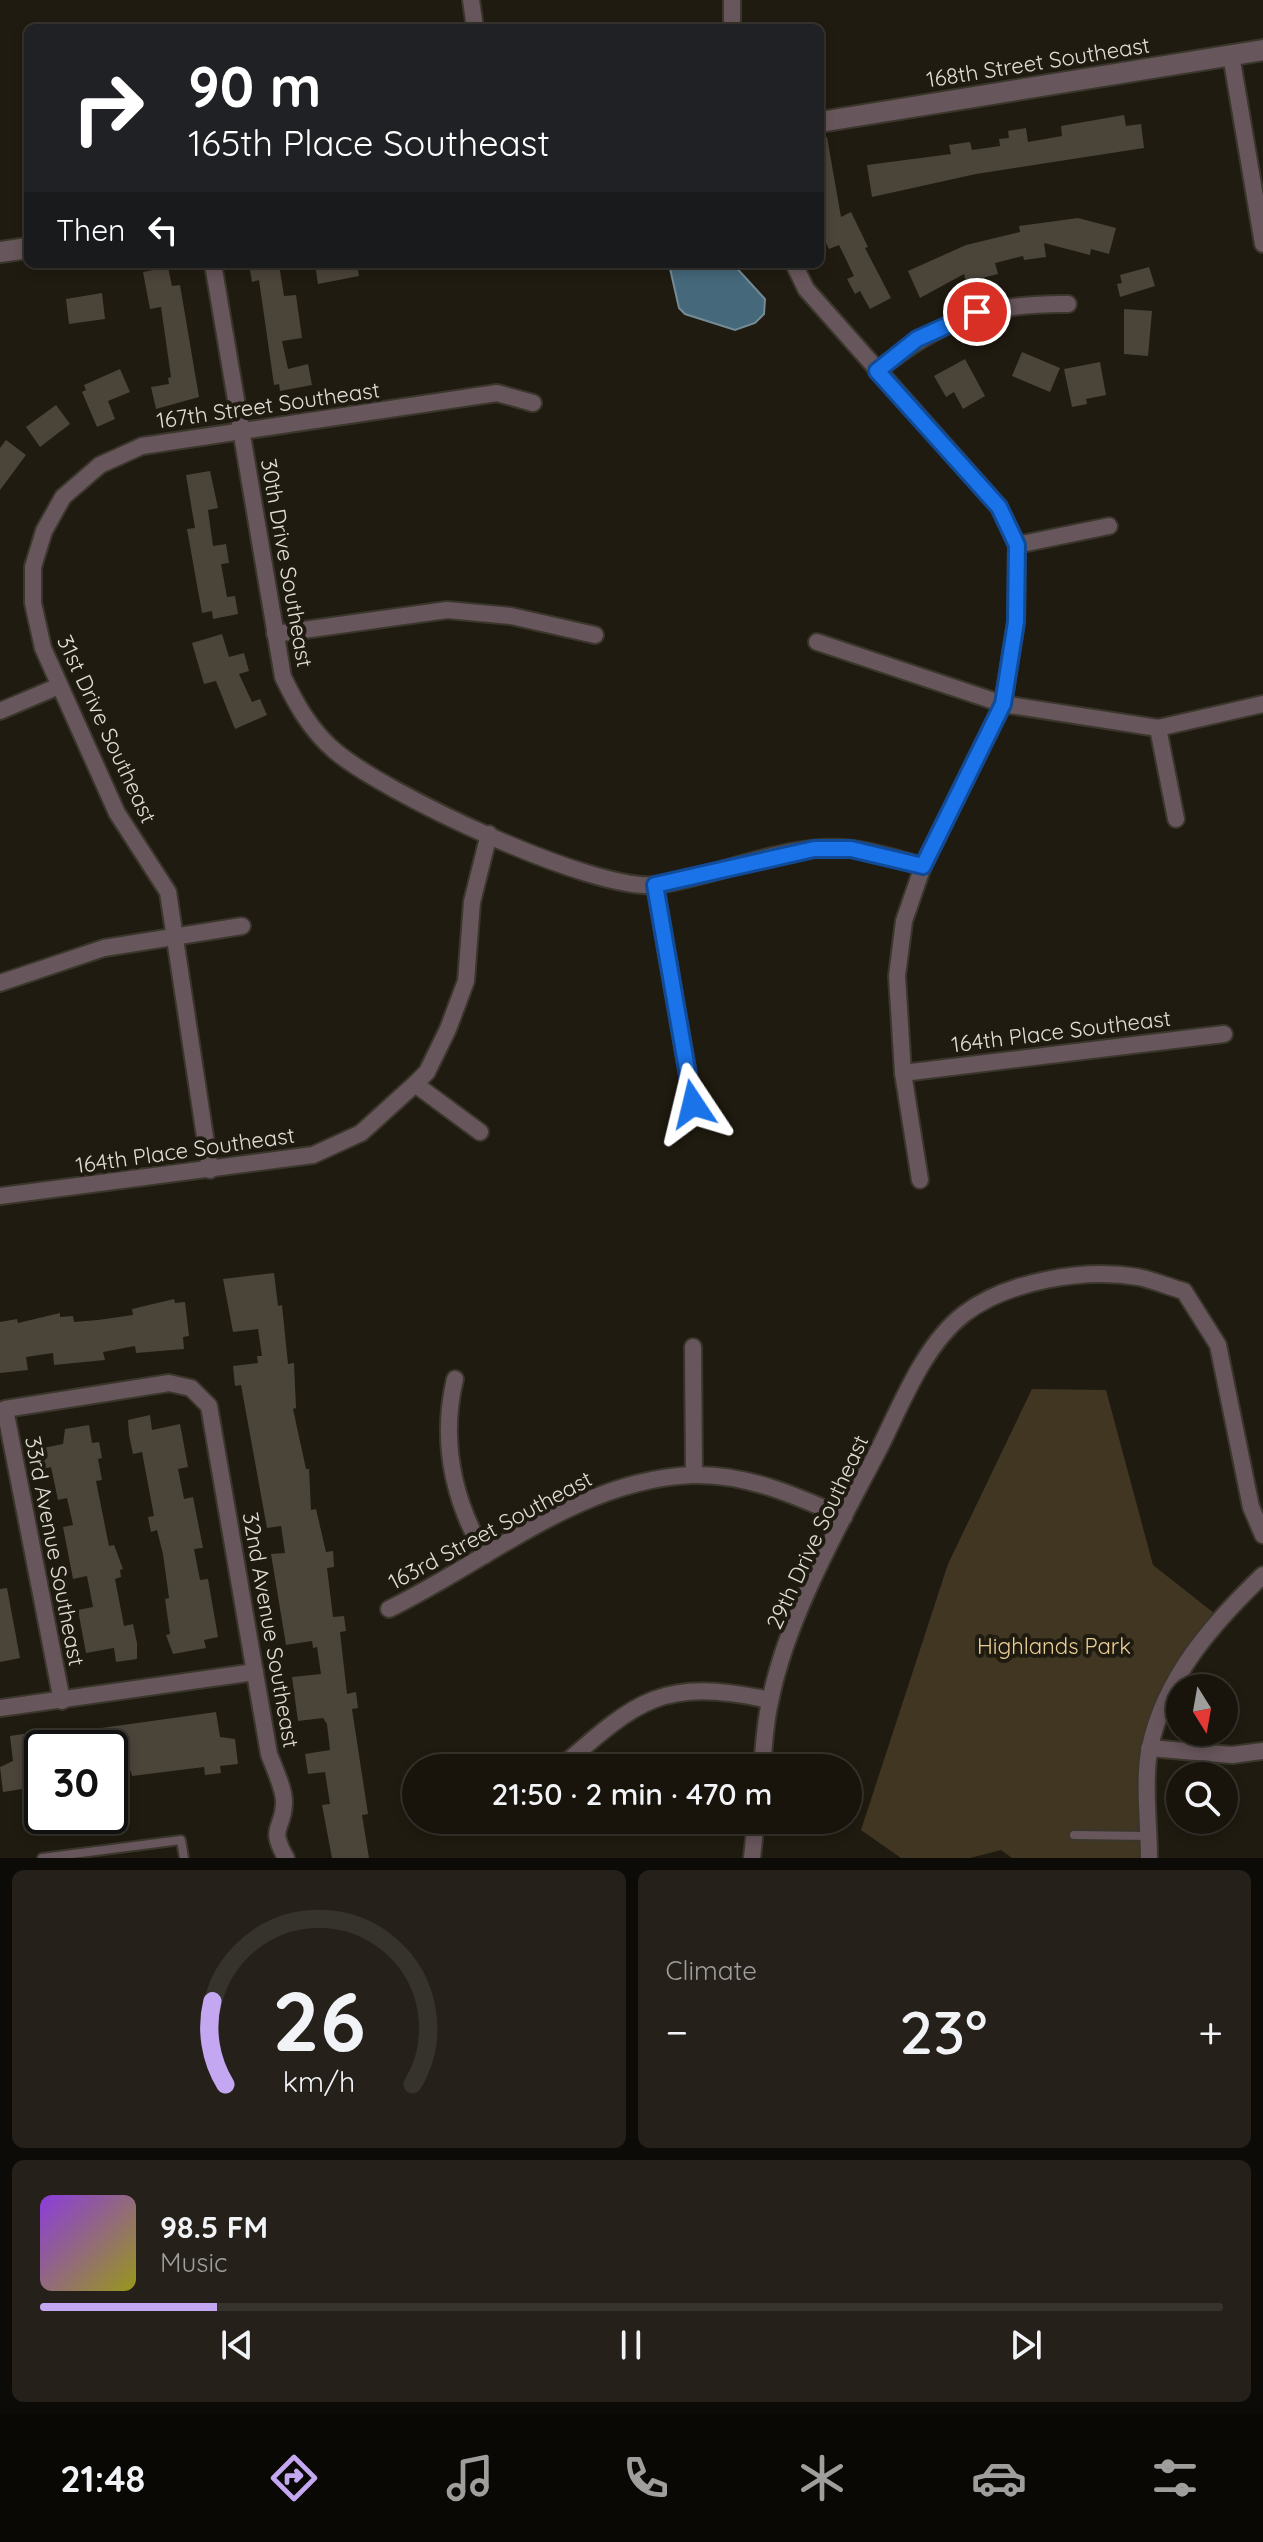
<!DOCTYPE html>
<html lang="en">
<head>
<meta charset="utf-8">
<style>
	:root { --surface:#18140c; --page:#25211a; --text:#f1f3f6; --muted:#9f9e9d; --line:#36332d; --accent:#c4a7f1 }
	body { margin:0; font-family:Quicksand,sans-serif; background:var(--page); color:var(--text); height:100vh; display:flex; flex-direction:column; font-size:30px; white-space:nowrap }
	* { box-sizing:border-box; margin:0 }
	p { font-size:26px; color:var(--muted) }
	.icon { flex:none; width:44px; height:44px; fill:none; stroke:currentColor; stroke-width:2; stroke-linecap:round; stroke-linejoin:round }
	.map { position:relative; height:1858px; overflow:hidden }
	.sheet { display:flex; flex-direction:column; gap:12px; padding:12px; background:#0d0b07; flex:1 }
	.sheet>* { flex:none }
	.hud { position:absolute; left:24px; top:24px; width:800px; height:244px; border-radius:12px; box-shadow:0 4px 12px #0003,0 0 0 2px var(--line); background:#202124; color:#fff; overflow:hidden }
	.needle { width:52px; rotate:169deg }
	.controls { position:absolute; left:1166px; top:1674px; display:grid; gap:16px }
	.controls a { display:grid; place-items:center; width:72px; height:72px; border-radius:50%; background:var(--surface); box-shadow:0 4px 12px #0003,0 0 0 2px var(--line); font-size:40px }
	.speed { position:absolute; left:24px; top:1730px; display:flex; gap:16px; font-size:40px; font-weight:700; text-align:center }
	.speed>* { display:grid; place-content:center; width:104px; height:104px; border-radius:50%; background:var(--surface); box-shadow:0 4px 12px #0003,0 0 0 2px var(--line); line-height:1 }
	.speed .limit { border:4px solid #111; border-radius:12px; background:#fff; color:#111 }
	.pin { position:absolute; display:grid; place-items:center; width:68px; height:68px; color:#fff; margin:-34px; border:4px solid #fff; border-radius:50%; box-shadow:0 2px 8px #0007 }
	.me { position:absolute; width:88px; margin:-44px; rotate:350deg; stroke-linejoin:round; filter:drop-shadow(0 0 6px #0008) }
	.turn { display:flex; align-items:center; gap:28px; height:168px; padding:0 32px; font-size:36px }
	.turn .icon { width:104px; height:104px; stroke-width:2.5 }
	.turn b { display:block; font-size:56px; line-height:68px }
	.then { display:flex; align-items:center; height:76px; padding:0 32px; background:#0003; gap:16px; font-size:30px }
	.big { font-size:60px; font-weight:600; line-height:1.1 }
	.sheet .tile { flex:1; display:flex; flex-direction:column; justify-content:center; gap:12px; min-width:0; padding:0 28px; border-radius:12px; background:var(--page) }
	.sheet .dial { align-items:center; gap:0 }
	.dial svg { height:208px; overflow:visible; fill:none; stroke:var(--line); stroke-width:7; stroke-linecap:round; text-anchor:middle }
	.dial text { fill:var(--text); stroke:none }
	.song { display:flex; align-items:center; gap:24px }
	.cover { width:96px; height:96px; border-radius:12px; background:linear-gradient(135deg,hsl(270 70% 55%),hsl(60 70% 35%)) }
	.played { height:8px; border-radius:4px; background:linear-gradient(90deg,var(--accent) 15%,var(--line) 15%) }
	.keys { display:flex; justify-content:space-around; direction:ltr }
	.heat { display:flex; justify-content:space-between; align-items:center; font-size:44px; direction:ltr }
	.sheet .tiles { flex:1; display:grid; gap:12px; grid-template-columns:1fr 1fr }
	.tile:last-child { grid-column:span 2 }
	.trip { position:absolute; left:402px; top:1754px; width:460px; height:80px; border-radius:40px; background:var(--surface); box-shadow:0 4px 12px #0003,0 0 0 2px var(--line); font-weight:600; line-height:80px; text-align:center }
	.dock { display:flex; height:128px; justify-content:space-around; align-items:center; background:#0a0805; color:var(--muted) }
	.dock .icon { width:56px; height:56px }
	.dock .selected { color:var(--accent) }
	.dock b { font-size:36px; color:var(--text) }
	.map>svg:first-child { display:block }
	.green { fill:#413621 }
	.water { fill:#45687a; stroke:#748b96; stroke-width:2 }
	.building { fill:#4a4439 }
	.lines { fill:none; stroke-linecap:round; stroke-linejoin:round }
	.service-casing { stroke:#3b362c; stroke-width:12 }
	.minor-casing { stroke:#3b362c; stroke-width:20 }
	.tertiary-casing { stroke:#3b362c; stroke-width:24 }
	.service { stroke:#67565b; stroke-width:8 }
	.minor { stroke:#67565b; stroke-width:16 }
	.tertiary { stroke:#67565b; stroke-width:20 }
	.route-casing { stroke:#114b97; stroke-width:20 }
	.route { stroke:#1a73e8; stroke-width:14 }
	.labels { text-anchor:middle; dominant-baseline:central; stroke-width:8; stroke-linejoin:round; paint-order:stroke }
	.street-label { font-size:22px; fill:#e1ded7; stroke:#201b10 }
	.park-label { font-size:22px; fill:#ebcf96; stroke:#201b10 }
</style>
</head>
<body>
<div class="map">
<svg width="1263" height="1858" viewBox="0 0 1263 1858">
	<rect width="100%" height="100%" fill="#201b10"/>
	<polygon class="green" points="1032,1389 1106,1390 1153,1565 1219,1617 1175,1680 1149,1748 1149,1858 1012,1858 1001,1850 970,1858 901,1858 861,1830 948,1564"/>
	<polygon class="water" points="669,264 733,264 765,299 764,314 755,323 735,330 685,314 679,308"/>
	<g class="building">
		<polygon points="1124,115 1126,126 1141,124 1144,148 976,174 872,197 867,165 951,154 949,145 970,142 972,150 1000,146 999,139 1009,138 1008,131 1026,128 1028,142 1062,136 1061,126"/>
		<polygon points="827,137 841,217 851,212 868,247 865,248 891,298 870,309 860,291 855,294 847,279 854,276 839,245 829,249 820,231 820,138"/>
		<polygon points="1078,218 1116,228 1109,254 1091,249 1090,255 1044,243 1046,257 1024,260 1023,256 995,263 998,274 966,282 964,274 920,298 908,271 966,245 1020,232 1019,226"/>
		<polygon points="249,264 279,264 284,296 296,295 302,338 282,341 288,369 308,364 312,385 280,391 279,384 274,385 259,280 252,282"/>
		<polygon points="315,264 357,264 359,276 318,284"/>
		<polygon points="168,267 172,286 180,285 199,397 156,409 151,387 169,384 168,378 171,377 161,307 150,309 143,272"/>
		<polygon points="1149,267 1155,286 1120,297 1117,284 1122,283 1120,275"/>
		<polygon points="102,293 105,319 69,324 66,299"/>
		<polygon points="1124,309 1152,311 1148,356 1124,354"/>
		<polygon points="1022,352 1060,368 1050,392 1012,376"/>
		<polygon points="965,359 985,396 963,409 954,392 946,397 934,376"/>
		<polygon points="1100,362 1106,395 1086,399 1087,404 1072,407 1064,369"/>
		<polygon points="120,369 130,392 108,401 115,419 97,427 82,392 86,390 84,385"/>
		<polygon points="56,405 70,424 40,447 26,427"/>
		<polygon points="6,440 26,455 0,490 0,448"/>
		<polygon points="210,471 218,508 208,510 213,546 226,544 229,563 221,564 227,597 235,596 238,614 213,619 212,611 202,613 187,529 195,528 186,475"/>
		<polygon points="222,634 229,657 244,653 249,671 239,674 252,702 260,699 267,715 235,729 216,681 204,684 192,643"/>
		<polygon points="274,1273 278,1306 282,1305 288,1364 294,1363 296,1408 293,1409 306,1469 309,1469 311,1510 316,1509 326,1552 333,1551 334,1567 327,1568 333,1617 344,1616 346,1631 340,1632 347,1694 356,1692 358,1708 352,1709 368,1814 362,1815 369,1858 332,1858 322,1805 330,1804 325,1772 308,1774 305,1754 330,1750 327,1724 323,1718 298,1721 292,1677 321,1674 317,1647 313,1648 312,1641 286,1645 271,1554 285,1553 281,1526 267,1528 241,1385 235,1386 233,1366 258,1363 257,1356 262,1356 258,1329 233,1332 223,1279"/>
		<polygon points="174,1299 175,1303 185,1302 189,1336 183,1337 184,1349 136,1353 135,1346 103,1352 105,1360 54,1365 53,1353 26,1357 28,1370 0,1373 0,1322 17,1319 18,1323 60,1313 60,1317 73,1316 74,1322 98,1320 133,1315 132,1309"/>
		<polygon points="150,1415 152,1430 180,1424 188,1467 178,1469 184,1499 193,1497 203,1548 194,1549 200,1580 208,1579 218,1637 204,1640 206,1648 173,1654 166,1635 170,1634 165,1599 169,1598 163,1554 157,1530 151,1532 148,1517 154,1516 142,1452 133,1454 129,1435 128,1420"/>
		<polygon points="89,1425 92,1443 99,1442 102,1458 98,1459 102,1480 96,1481 109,1546 114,1545 123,1569 120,1570 121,1577 115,1579 124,1626 133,1624 137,1643 137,1659 116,1662 114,1648 86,1653 78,1610 93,1607 87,1576 73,1579 63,1527 73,1525 67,1498 58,1500 51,1467 41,1469 38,1449 63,1444 65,1429"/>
		<polygon points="7,1588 20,1658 0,1662 0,1589"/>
		<polygon points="216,1712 220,1737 235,1739 238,1764 220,1766 221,1773 205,1775 204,1767 132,1776 131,1771 110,1774 110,1748 42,1748 42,1784 37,1784 38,1794 23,1796 22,1789 3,1792 0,1767 13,1761 10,1736 30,1733 30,1738"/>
	</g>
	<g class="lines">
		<defs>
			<g id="service">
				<polyline points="1074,1835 1148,1836"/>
				<polyline points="42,1858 181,1840 184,1858"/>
			</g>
			<g id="minor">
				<polyline points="471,0 475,28"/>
				<polyline points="732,0 732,28"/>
				<polyline points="1231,55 1263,244"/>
				<path d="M213,264L283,677C296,704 311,731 335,751C384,793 593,892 656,885C718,877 790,840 852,849C876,852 900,860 923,866"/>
				<polyline points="794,264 806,289 999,507 1017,545 1016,622 1003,704 923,866 904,921 897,976 903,1073 920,1180"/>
				<path d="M877,371C940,320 987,303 1068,304"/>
				<polyline points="1017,545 1109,526"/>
				<polyline points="275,634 447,610 511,616 595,635"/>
				<polyline points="817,642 1003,704 1158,728 1263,704"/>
				<polyline points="0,711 59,686"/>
				<polyline points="1158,728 1176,819"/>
				<polyline points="655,885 693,1104"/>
				<polyline points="0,983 104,948 242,926"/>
				<polyline points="903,1073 1224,1034"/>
				<polyline points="415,1084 427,1072 448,1029 466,981 472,902 489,834"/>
				<polyline points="210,1170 168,892 117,813 43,648 33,603 33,567 44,531 63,497 100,465 142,446 497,393 533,403"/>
				<polyline points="0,1196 313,1155 361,1133 415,1084 480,1132"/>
				<polyline points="693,1347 694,1475"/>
				<path d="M455,1379C440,1442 453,1500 485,1555"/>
				<path d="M389,1609C488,1561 578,1480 692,1475C745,1473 797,1496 844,1517"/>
				<path d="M62,1701L5,1409L169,1383L191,1388L209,1406L269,1754C274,1768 285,1790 284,1804C283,1831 268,1826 286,1858"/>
				<polyline points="0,1708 255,1672"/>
				<polyline points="1149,1748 1232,1755 1263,1751"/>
				<path d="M560,1768C638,1699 663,1677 770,1700"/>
				<path d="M762,1768C764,1746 765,1723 770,1702C786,1618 841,1522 880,1447C902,1403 924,1345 964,1314C1007,1281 1084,1268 1138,1277C1153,1280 1169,1287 1184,1291L1218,1345L1251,1507L1263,1535"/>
				<polyline points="752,1858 756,1820"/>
				<path d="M1149,1858C1149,1825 1143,1778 1150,1747C1165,1677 1213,1623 1263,1575"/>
			</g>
			<g id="tertiary">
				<polyline points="820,122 1263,50"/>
				<polyline points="0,252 28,248"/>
			</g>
		</defs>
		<use href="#service" class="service-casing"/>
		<use href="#minor" class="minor-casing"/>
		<use href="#tertiary" class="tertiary-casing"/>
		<use href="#service" class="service"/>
		<use href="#minor" class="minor"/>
		<use href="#tertiary" class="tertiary"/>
	</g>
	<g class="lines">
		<defs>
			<polyline id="route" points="693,1104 655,885 814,849 851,849 923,866 1003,704 1016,622 1017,545 999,507 877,371 917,339 977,312"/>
		</defs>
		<use href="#route" class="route-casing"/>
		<use href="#route" class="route"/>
	</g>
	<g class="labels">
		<g class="street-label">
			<text transform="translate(1038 62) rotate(-9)">168th Street Southeast</text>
			<text transform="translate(268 405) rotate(-8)">167th Street Southeast</text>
			<text transform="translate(287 563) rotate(80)">30th Drive Southeast</text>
			<text transform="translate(107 729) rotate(65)">31st Drive Southeast</text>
			<text transform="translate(1061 1031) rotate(-7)">164th Place Southeast</text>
			<text transform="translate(185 1150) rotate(-8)">164th Place Southeast</text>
			<text transform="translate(490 1530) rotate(-28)">163rd Street Southeast</text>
			<text transform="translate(817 1532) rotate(-65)">29th Drive Southeast</text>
			<text transform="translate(55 1551) rotate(79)">33rd Avenue Southeast</text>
			<text transform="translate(271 1630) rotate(80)">32nd Avenue Southeast</text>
		</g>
		<g class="park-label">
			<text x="1054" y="1646">Highlands Park</text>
		</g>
	</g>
</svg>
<div class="controls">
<a><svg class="needle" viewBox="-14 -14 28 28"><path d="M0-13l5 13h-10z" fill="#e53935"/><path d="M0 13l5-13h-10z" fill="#9f9e9d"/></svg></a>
<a><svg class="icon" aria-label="search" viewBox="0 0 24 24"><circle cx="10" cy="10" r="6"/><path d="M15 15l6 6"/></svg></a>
</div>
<div class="speed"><div class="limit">30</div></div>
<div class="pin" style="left:977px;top:312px;background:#d93025"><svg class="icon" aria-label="arrive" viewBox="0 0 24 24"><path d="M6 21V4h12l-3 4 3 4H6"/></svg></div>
<svg class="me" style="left:693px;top:1104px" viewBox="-20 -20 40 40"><path d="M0-17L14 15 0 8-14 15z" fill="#1a73e8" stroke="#fff" stroke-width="4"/></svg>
<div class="trip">21:50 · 2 min · 470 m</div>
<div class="hud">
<div class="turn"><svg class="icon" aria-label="right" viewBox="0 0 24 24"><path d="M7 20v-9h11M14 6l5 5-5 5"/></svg><div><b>90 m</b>165th Place Southeast</div></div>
<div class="then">Then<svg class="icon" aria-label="left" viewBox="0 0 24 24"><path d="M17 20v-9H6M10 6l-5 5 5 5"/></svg></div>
</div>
</div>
<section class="sheet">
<div class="tiles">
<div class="tile dial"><svg viewBox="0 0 100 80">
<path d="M14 69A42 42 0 1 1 86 69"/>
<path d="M14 69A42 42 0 0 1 9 37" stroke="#c4a7f1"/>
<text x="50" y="56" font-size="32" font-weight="700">26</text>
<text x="50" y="72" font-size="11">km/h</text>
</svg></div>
<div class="tile"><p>Climate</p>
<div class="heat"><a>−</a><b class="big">23°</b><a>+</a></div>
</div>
<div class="tile">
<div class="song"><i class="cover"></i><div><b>98.5 FM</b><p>Music</p></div></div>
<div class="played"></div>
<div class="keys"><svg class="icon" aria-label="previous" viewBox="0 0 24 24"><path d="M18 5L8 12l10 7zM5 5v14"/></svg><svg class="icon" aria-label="pause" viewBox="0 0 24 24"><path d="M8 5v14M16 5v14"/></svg><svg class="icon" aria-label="next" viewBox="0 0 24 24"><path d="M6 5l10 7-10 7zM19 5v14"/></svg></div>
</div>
</div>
</section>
<nav class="dock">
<b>21:48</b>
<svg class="icon selected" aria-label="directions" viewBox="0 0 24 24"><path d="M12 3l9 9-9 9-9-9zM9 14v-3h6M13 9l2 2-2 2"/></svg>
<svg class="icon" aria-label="music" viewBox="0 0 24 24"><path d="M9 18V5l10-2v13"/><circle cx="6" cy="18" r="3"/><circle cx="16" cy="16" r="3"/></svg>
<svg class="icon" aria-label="phone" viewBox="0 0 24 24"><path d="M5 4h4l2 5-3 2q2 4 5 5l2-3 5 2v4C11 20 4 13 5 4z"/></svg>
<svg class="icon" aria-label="climate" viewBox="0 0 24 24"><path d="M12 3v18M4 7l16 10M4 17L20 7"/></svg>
<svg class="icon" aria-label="car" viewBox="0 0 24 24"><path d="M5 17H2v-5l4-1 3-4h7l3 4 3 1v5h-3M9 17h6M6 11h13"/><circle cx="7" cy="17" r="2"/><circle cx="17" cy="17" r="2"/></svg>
<svg class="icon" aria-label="filters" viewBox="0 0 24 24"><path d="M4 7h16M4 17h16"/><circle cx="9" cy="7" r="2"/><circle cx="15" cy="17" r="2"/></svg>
</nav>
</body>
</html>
